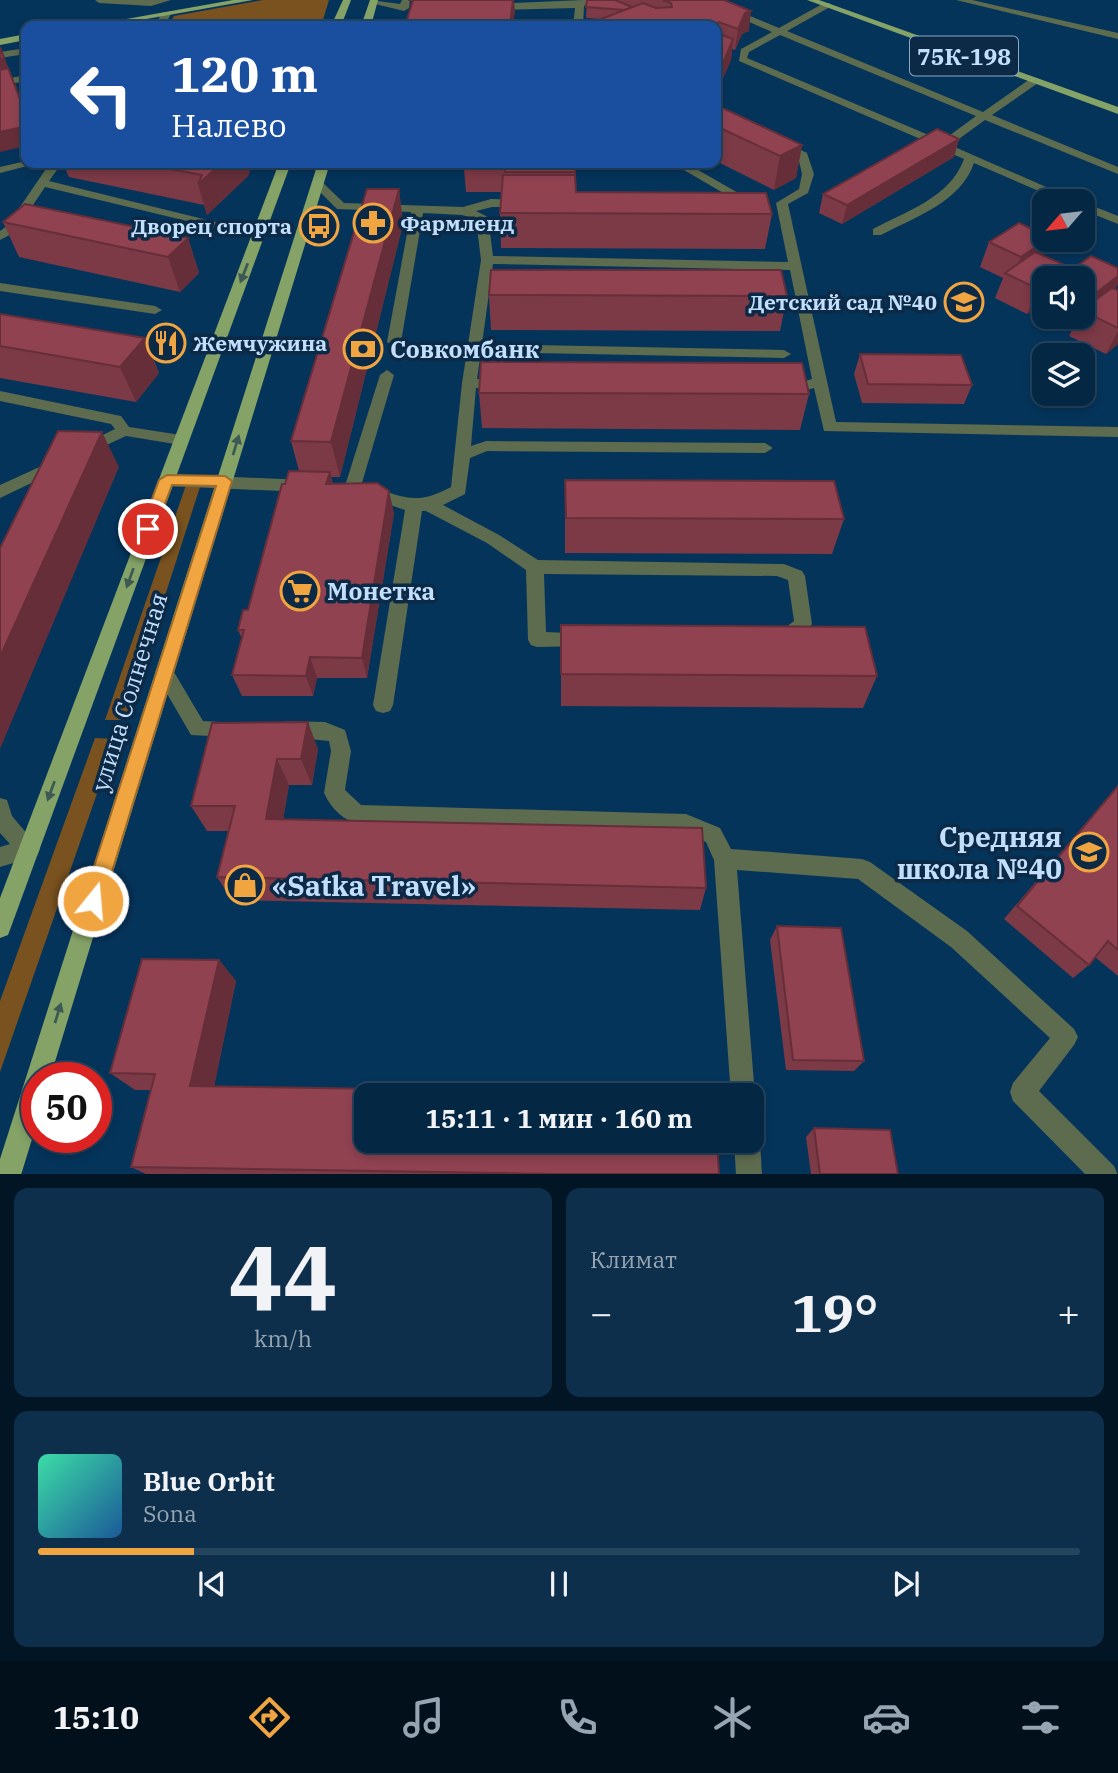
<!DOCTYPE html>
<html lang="ru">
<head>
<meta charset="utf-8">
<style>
	:root { --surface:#042744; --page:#0d2f4b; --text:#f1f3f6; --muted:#97a5b2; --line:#25445d; --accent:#f1a540 }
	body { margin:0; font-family:"IBM Plex Serif",serif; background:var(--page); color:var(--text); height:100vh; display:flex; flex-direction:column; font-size:26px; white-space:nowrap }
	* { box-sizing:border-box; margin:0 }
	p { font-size:23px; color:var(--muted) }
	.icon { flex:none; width:38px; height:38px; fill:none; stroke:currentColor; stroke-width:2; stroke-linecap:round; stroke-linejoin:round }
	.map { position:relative; height:1174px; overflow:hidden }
	.panel { display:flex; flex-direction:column; gap:14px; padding:14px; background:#021525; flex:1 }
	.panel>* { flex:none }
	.hud { position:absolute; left:21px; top:21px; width:700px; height:147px; border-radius:14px; box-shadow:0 4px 10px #0003,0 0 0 2px var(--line); background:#1a4fa0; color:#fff; overflow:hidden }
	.needle { width:46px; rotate:242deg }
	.fabs { position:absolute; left:1032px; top:189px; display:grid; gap:14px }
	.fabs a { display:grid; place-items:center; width:63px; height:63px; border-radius:14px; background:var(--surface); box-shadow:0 4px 10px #0003,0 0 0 2px var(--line); font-size:35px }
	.speed { position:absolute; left:21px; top:1062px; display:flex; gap:14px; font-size:35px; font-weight:700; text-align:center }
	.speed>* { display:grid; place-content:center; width:91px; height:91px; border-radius:50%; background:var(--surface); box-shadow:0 4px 10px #0003,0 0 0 2px var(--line); line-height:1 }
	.speed .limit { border:10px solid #d22; background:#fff; color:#111 }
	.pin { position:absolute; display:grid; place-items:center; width:60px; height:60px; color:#fff; margin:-30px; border:4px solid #fff; border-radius:50%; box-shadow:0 2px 7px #0007 }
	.me { position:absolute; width:77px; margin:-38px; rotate:17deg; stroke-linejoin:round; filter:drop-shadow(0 0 5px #0008) }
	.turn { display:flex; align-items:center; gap:24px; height:147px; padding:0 35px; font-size:32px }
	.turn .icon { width:91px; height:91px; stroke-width:2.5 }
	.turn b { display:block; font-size:49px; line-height:60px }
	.big { font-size:52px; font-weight:700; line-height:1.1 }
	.panel .widget { flex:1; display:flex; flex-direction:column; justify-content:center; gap:10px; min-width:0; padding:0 24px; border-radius:14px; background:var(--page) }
	.panel .dial { align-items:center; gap:0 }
	.dial b { font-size:91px; line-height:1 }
	.song { display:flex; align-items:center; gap:21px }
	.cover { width:84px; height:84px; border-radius:10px; background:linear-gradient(135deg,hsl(160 70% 55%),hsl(210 70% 35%)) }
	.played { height:7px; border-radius:4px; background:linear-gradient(90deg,var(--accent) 15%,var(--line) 15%) }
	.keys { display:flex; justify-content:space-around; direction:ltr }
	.heat { display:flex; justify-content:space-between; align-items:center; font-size:38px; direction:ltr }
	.panel .tiles { flex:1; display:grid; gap:14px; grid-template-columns:1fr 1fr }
	.widget:last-child { grid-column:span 2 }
	.trip { position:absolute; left:354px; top:1083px; width:410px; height:70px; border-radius:14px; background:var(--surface); box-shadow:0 4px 10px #0003,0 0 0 2px var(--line); font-weight:700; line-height:70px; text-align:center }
	.tab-bar { display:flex; height:112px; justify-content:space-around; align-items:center; background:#02101b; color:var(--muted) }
	.tab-bar .icon { width:49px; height:49px }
	.tab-bar .current { color:var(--accent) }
	.tab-bar b { font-size:32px; color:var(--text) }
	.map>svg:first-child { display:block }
	.green { fill:#79521f }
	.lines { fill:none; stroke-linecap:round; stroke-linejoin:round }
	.minor { fill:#5d6b4e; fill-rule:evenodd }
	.major { fill:#85a367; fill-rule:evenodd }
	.wall { fill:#7c3946 }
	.shaded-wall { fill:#652e39 }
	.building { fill:#904251; stroke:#652e39; stroke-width:2 }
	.oneway { fill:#3c5a53 }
	.route { fill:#f1a540; stroke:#9d6b2a; stroke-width:2 }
	.labels { text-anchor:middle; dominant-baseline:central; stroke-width:7; stroke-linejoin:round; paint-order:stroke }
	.far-poi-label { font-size:21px; font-weight:bold; fill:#c2dffd; stroke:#0c2a46; text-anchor:start }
	.shield { fill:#0c2a46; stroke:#8ba9c6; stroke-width:2 }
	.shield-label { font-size:23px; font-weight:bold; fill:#c2dffd }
	.poi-label { font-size:24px; font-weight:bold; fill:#c2dffd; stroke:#0c2a46; text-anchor:start }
	.street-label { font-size:24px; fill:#c2dffd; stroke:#0c2a46 }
	.near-poi-label { font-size:28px; font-weight:bold; fill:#c2dffd; stroke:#0c2a46; text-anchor:end }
</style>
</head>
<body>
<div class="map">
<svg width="1118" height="1175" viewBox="0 0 1118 1175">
	<rect width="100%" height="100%" fill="#05345b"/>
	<g class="green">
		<polygon points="263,0 329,0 321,26 168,26 174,16"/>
		<polygon points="186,485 200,487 125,720 105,720"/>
		<polygon points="95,738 116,739 0,1072 0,1001"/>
	</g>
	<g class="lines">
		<g class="minor">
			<polygon points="95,0 171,0 151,6 99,3"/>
			<polygon points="370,0 400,4 402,0 410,0 409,8 404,11 371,3"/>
			<polygon points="583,0 594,0 584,6 583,26 573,26 575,8 493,10 488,7 493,4"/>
			<path d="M699,0H711L779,28L824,3H830V7L787,31L983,112L1030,79H1038V83L992,115L1118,167V174L985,120L956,141L957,148L1078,201H1062L974,163C961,202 915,217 881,235H873V229C906,211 950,198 964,159L948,152L946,148L939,147L739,61L741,49L772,32ZM780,35L976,116L946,138L945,142L747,58L749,52Z"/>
			<polygon points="956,0 972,0 1118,33 1118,39"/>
			<polygon points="163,12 171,14 164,26 154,26"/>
			<polygon points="26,48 26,54 0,58 0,52"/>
			<polygon points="26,75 26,81 0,86 0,80"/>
			<path d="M777,142H785L807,153L814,174L808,193L788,204L836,422L1118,427V437L824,431L814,388L786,396L779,391L781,388L812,379L790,270L493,264L482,344L784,350L791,354L784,358L481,352L477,379H502L509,384L502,389L476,388L471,446L486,441L765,443L773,448L765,453L487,451L470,458L465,494L443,505L499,535L538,560L784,564L802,571L805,576L812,624C804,637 789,646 774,641L771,636L774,631L785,628L794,621L788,580L777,576L544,574L546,632L590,634L593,639L590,644L584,646L537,647L531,645L528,640L526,570L487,543L426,511H422L393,705L390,711L383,713L376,711L373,705L405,510L363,496L361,492L369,486C404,497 416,506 451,487L462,383L481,260L476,219L462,215L423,213L401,342L394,346L387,342L411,212L337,209L313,185V181H321L344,203L463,207L491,199L529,200V206L525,207H492L476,211L488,217L493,256L788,262L776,203L799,189L802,174L798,157L777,146Z"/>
			<polygon points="26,161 39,163 0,173 0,167"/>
			<polygon points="50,163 62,163 49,181 264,234 258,238 45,187 15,232 0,240 0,231 7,226"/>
			<polygon points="672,163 686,163 759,205 749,208"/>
			<polygon points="1083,202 1118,216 1118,224 1083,210"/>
			<polygon points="0,283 155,306 162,310 155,314 0,291"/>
			<polygon points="387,370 394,375 361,486 359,490 347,490 345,486 380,375"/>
			<polygon points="0,391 116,415 121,416 129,427 181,435 189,440 181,445 126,436 85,455 77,450 80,446 115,429 111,424 0,401"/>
			<polygon points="57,459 65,464 63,468 0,498 0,485"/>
			<polygon points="167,474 303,480 311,486 303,492 167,486 159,480"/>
			<polygon points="164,665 171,667 203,721 238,723 241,729 238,735 231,737 191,735 155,673 157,667"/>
			<path d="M287,721L325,722L345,730L351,751L345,790L361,805L686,814L720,828L731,849L862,859L870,862L967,931L1074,1029L1078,1037L1074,1045L1039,1091L1114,1166L1118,1175H1086L1013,1101L1010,1092L1013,1083L1050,1038L951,947L858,879L737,870L755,1096L751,1105V1096H731L714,860L706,842L685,834L361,825C343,820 332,810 324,793L331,751L329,741L280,736L277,730L280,724Z"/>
			<polygon points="0,798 7,800 12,816 40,849 37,856 0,867 0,847 10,844 0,833"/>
			<polygon points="751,1130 756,1132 760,1141 762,1175 736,1175 734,1141 751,1141"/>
		</g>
		<g class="major">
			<polygon points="233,0 253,0 107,26 87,26"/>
			<polygon points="343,0 351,0 341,26 331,26"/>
			<polygon points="370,0 378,0 371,26 361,26"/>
			<polygon points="807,0 819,0 1118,107 1118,114"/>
			<polygon points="26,34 26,40 0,45 0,39"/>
			<polygon points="279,163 291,163 11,927 8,935 0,938 0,898"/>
			<polygon points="318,163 330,163 50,1078 37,1078 37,1123 21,1175 0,1175 0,1159"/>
		</g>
	</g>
	<g class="wall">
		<polygon points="587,0 724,0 749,31 742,34 735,50 732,49 731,60 717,92 716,92 716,26 601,26 601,19 586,18"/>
		<polygon points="716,105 802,145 796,178 774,190 716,161"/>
		<polygon points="959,139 954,157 842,224 819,213 823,194"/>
		<polygon points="63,163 253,163 248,176 207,215 204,205 69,177"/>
		<polygon points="575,163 576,192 772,214 765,249 501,248 500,213 502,192 466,192 464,168"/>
		<polygon points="399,189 403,224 340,477 331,477 333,484 394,513 367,678 317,678 313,696 242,696 232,675 242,639 238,630 248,610 285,484 299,471 291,441"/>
		<polygon points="3,222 188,238 199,273 180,292 19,257"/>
		<polygon points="1049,240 1042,255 1066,274 1118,268 1118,284 1115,289 1118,290 1118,344 1106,354 1069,336 1079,317 1083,317 1083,278 1045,278 1045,302 1027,314 995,298 1003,278 980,267 989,242"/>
		<polygon points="489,295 787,296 780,331 491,330"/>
		<polygon points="0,314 145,338 159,373 136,402 0,378"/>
		<polygon points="860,354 972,385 964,404 862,403 854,374"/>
		<polygon points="479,393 809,394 800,430 482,428"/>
		<polygon points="565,480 844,519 832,554 565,553"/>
		<polygon points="561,625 877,676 863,708 561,706"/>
		<polygon points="212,723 318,749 312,785 289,785 283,820 706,888 700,910 232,900 217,877 229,831 207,831 191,806"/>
		<polygon points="1118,785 1118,976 1095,957 1089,965 1073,978 1004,919"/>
		<polygon points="777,926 864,1061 854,1071 786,1070 770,940"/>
		<polygon points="219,960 236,981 214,1086 719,1174 146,1174 131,1167 151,1090 135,1090 110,1073"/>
		<polygon points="814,1128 898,1174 811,1174 806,1137"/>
	</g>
	<g class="shaded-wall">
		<polygon points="513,0 514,0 515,12 513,26 510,26"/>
		<polygon points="751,11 749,31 742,34 735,50 738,29 745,13"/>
		<polygon points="733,39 731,60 717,92 720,71"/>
		<polygon points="0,47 16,86 26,115 0,78"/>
		<polygon points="26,126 26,146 0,152 0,132"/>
		<polygon points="959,139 954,157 842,224 847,205"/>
		<polygon points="802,145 796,178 774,190 780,156"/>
		<polygon points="222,163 253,163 248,176 207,215 198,184"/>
		<polygon points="399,189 403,224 340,477 331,442"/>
		<polygon points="188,238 199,273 180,292 168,257"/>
		<polygon points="1046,240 1049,240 1040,262 1013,277 1021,257"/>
		<polygon points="1069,267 1064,278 1062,277 1061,278 1054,278"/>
		<polygon points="1118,276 1118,284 1112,296 1086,313 1096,293"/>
		<polygon points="1045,285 1045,302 1027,314 1038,289"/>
		<polygon points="1118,331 1118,344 1106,354"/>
		<polygon points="145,338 159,373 136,402 120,367"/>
		<polygon points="102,432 119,467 0,749 0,657"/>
		<polygon points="330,472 335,494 326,484"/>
		<polygon points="389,491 394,513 367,678 362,658"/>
		<polygon points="310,657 317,678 313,696 306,676"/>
		<polygon points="308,722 318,749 312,785 301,759"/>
		<polygon points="277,759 289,785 279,844 266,819"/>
		<polygon points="219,960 236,981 211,1102 190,1086"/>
	</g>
	<g class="building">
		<polygon points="408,0 513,0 510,25 516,26 405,26 413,0"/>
		<polygon points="587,0 615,0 632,7 625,10 586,7"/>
		<polygon points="663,0 724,0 751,11 745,13 738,29 719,22 716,24 717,33 733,39 720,71 716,69 716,26 618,26 601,19 643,3 656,8 672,7 671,3"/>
		<polygon points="0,47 4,58 0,59"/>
		<polygon points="8,68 26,115 26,126 0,132 0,70"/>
		<polygon points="716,105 802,145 780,156 716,126"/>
		<polygon points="937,129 959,139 847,205 823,194"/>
		<polygon points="139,163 222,163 198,184 202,175"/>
		<polygon points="464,163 575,163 575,172 505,172 505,168 464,168"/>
		<polygon points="503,175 575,175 576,192 766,193 772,214 500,213"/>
		<polygon points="367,189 399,189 331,442 291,441"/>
		<polygon points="25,204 188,238 168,257 3,222"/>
		<polygon points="1019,223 1045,235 1045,240 1046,240 1021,257 989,242"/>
		<polygon points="1035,252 1069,267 1054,278 1045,278 1045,285 1038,289 1005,273"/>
		<polygon points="1091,256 1118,268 1118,276 1096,293 1083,287 1083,278 1065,278 1062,277"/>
		<polygon points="491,270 781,270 787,296 489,295"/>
		<polygon points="1112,288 1118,290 1118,328 1083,311 1083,309"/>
		<polygon points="0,314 145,338 120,367 0,346"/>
		<polygon points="860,354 961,355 972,385 868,384"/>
		<polygon points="481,362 802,363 809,394 479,393"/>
		<polygon points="58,431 102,432 0,657 0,548"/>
		<polygon points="289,471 330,472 326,484 377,483 389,491 362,658 310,657 306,676 232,675 244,630 238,630 243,610 248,610 282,484 285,484"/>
		<polygon points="565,480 834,481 844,519 566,518"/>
		<polygon points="561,625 865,627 877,676 561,674"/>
		<polygon points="308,722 301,759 277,759 266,819 702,828 706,888 217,877 235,806 191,806 212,723"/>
		<polygon points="1118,786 1118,950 1108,941 1089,965 1017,906"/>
		<polygon points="777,926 841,928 864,1061 793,1060"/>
		<polygon points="142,959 219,960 190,1086 713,1094 713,1096 366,1096 366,1141 717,1141 719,1174 549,1174 131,1167 155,1074 110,1073"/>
		<polygon points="814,1128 890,1130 898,1174 820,1174"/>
	</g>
	<defs><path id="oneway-solid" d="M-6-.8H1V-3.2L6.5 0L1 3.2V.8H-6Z" transform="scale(1.75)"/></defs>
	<g class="oneway">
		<use href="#oneway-solid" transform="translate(244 273) rotate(111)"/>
		<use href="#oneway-solid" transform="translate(236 445) rotate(-73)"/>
		<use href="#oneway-solid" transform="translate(130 578) rotate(110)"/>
		<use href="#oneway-solid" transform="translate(51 791) rotate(110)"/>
		<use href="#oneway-solid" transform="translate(58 1013) rotate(-73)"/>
	</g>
	<polygon class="route" points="167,475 225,476 232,481 103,901 100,908 93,911 86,908 83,901 216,486 172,485 154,533 143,533 141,529 159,480"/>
	<defs>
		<symbol id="pharmacy-ring" viewBox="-11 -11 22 22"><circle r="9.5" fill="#0c2a46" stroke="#f1a540" stroke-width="1.5"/><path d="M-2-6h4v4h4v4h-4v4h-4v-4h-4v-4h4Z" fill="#f1a540"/></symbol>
		<symbol id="bus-ring" viewBox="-11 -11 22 22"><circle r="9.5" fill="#0c2a46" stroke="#f1a540" stroke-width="1.5"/><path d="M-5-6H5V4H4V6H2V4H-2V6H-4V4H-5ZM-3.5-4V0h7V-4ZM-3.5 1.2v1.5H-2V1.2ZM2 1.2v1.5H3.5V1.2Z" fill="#f1a540"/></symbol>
		<symbol id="school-ring" viewBox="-11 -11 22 22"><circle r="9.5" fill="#0c2a46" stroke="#f1a540" stroke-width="1.5"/><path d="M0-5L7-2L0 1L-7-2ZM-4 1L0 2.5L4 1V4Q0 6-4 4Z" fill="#f1a540"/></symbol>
		<symbol id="restaurant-ring" viewBox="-11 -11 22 22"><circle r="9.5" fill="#0c2a46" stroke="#f1a540" stroke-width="1.5"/><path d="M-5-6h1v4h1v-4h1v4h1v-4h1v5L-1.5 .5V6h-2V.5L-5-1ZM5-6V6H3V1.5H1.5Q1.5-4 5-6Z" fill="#f1a540"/></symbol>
		<symbol id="bank-ring" viewBox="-11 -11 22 22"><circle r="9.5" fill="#0c2a46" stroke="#f1a540" stroke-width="1.5"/><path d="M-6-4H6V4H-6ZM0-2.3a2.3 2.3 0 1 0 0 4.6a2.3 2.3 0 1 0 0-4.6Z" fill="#f1a540"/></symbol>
		<symbol id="supermarket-ring" viewBox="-11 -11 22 22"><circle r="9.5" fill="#0c2a46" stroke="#f1a540" stroke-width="1.5"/><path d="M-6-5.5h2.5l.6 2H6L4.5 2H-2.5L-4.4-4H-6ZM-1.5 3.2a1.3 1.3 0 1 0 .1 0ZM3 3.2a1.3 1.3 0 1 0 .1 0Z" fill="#f1a540"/></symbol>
		<symbol id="shop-ring" viewBox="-11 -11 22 22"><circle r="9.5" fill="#0c2a46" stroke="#f1a540" stroke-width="1.5"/><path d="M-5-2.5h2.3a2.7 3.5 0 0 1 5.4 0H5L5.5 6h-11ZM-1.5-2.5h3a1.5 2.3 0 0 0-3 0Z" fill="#f1a540"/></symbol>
	</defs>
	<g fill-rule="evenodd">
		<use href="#pharmacy-ring" x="351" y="201" width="44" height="44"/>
		<use href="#bus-ring" x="297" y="204" width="44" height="44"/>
		<use href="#school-ring" x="942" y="280" width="44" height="44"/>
		<use href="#restaurant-ring" x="144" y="321" width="44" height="44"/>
		<use href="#bank-ring" x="341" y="327" width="44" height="44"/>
		<use href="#supermarket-ring" x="278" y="569" width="44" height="44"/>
		<use href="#school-ring" x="1067" y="830" width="44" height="44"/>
		<use href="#shop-ring" x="223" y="863" width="44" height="44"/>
	</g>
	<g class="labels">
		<g class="far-poi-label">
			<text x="400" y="223">Фармленд</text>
			<text x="292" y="226" text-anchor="end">Дворец спорта</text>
			<text x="937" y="302" text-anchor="end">Детский сад №40</text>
			<text x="193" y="343">Жемчужина</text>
		</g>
		<rect class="shield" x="910" y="36.5" width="108" height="39" rx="5"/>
		<g class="shield-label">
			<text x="964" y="56">75К-198</text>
		</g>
		<g class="poi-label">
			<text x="390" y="349">Совкомбанк</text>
			<text x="327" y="591">Монетка</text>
		</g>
		<g class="street-label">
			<text transform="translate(129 692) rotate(-73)">улица Солнечная</text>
		</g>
		<g class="near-poi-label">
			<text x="1062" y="836">Средняя<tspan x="1062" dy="32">школа №40</tspan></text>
			<text x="272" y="885" text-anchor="start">«Satka Travel»</text>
		</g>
	</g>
</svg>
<div class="fabs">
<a><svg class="needle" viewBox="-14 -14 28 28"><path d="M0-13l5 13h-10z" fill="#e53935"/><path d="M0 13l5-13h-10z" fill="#97a5b2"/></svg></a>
<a><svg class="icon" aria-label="sound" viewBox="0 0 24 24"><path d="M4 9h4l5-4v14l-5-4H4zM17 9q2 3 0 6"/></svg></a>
<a><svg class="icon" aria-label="layers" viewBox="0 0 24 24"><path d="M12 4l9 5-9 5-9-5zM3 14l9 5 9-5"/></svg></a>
</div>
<div class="speed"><div class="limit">50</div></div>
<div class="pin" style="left:148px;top:529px;background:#d93025"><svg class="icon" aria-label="arrive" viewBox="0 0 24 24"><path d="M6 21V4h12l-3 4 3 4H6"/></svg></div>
<svg class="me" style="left:93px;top:901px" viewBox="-20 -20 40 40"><circle r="17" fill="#f1a540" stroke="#fff" stroke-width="3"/><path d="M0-11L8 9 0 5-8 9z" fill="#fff"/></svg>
<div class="trip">15:11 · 1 мин · 160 m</div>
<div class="hud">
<div class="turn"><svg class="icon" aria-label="left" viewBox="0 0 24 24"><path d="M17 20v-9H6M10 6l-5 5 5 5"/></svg><div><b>120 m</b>Налево</div></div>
</div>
</div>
<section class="panel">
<div class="tiles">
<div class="widget dial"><b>44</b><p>km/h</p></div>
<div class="widget"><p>Климат</p>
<div class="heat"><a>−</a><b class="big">19°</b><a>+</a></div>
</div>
<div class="widget">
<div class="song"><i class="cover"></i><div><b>Blue Orbit</b><p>Sona</p></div></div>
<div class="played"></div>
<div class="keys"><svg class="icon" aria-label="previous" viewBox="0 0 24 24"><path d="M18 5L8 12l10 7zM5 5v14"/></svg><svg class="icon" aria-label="pause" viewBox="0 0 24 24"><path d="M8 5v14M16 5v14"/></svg><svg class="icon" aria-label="next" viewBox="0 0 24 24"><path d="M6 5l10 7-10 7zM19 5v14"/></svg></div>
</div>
</div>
</section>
<nav class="tab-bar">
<b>15:10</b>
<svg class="icon current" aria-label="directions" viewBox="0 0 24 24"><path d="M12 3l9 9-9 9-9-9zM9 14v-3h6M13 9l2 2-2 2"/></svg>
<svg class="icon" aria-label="music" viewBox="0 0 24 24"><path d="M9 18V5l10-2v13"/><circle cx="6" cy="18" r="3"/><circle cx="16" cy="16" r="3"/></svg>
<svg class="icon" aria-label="phone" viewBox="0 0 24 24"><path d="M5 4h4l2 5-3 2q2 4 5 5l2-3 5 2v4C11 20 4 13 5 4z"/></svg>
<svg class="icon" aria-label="climate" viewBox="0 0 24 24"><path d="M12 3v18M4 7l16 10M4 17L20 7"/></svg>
<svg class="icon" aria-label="car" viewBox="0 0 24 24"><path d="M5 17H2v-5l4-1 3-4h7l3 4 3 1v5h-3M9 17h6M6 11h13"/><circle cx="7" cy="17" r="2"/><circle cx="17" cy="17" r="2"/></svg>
<svg class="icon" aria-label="filters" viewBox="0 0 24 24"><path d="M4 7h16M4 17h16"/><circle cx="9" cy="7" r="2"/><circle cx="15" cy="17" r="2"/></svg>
</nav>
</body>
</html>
